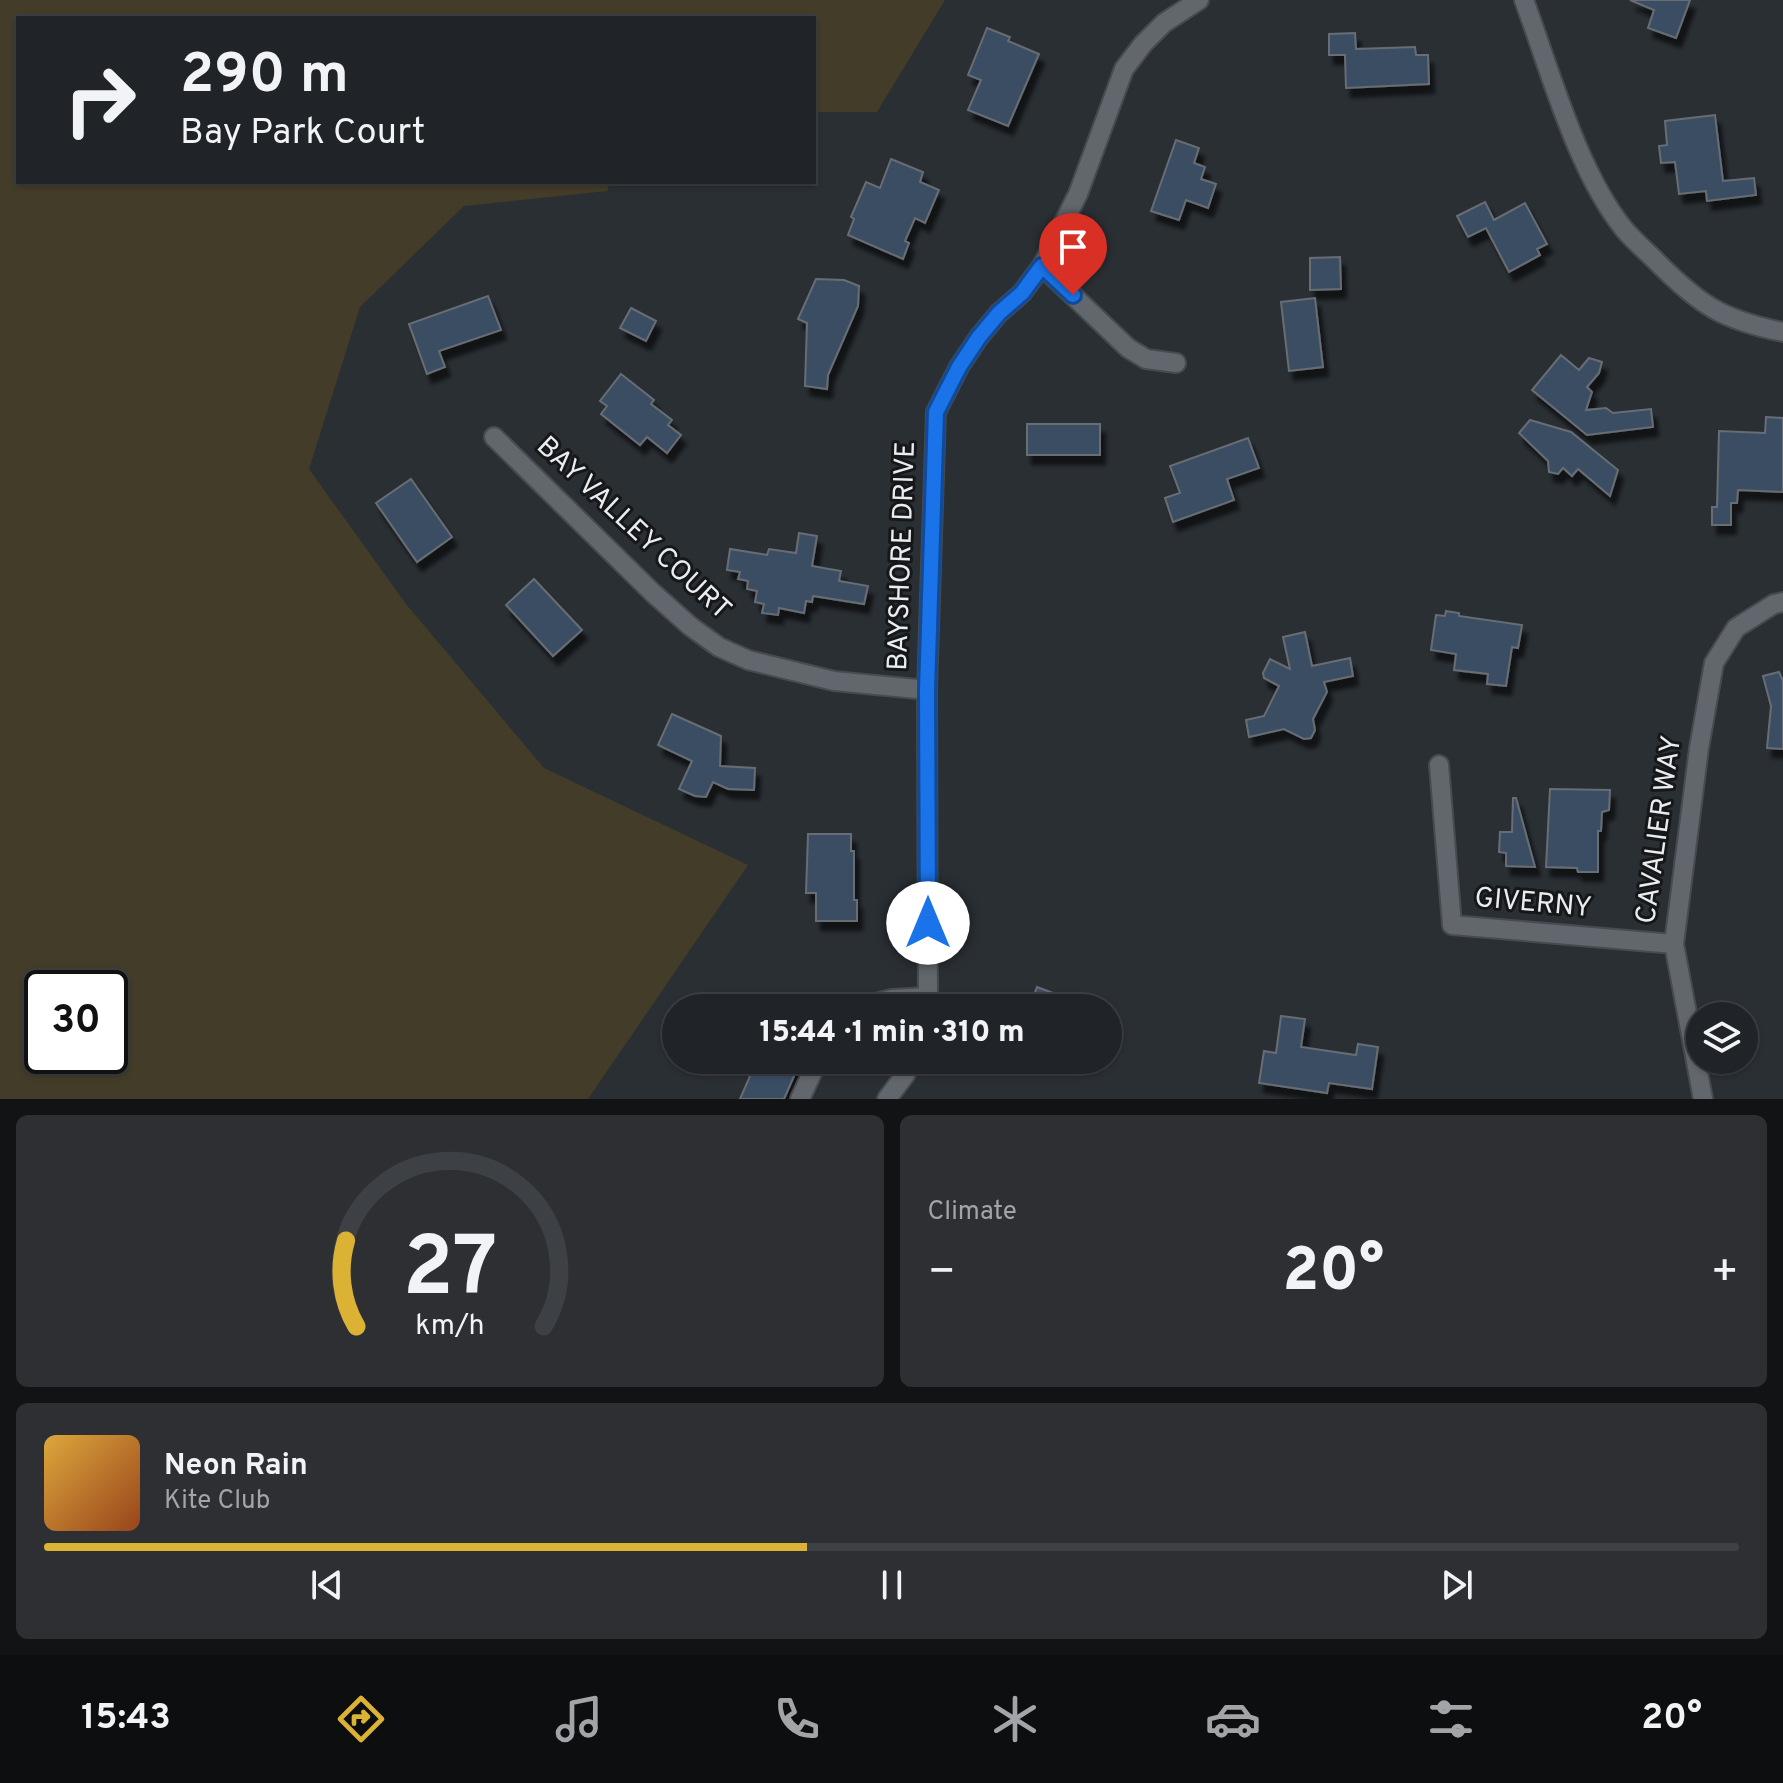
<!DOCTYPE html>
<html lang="en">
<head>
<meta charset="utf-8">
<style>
	:root { --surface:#202327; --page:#2d2f33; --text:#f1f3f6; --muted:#a2a4a7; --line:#3d4044; --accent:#dbb233 }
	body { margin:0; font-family:Overpass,sans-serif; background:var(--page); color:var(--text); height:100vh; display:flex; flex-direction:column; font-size:30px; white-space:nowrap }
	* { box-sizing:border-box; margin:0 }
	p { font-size:26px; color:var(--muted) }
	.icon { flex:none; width:44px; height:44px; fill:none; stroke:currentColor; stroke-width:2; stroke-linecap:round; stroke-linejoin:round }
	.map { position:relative; height:1099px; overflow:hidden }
	.panel { display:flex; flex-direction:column; gap:16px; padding:16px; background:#121315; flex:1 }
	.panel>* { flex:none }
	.guide { position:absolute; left:16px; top:16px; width:800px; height:168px; border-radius:0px; box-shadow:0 2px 6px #0004,0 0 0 2px var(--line); background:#202327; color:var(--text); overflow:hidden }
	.controls { position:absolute; left:1686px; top:1002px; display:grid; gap:16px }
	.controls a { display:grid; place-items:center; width:72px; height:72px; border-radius:50%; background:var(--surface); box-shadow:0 2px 6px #0004,0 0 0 2px var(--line); font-size:40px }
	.speed { position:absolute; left:24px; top:970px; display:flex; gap:16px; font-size:40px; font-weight:700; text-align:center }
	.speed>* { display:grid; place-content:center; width:104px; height:104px; border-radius:50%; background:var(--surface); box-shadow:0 2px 6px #0004,0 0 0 2px var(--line); line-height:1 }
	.speed .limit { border:4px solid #111; border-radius:12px; background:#fff; color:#111 }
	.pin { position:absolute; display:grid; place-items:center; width:68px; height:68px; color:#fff; margin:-82px -34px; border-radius:50% 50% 50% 0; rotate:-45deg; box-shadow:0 0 8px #0007 }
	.pin .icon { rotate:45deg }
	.me { position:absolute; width:88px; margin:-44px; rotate:0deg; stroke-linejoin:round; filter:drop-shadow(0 0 6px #0008) }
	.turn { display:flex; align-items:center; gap:28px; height:168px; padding:0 32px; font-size:36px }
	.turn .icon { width:104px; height:104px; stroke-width:2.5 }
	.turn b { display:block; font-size:56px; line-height:68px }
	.big { font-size:60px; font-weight:800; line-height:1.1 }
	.panel .tile { flex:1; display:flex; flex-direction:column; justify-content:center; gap:12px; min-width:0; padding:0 28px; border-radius:12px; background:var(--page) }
	.panel .dial { align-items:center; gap:0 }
	.dial svg { height:208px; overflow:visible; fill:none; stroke:var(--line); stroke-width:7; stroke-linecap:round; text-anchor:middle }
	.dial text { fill:var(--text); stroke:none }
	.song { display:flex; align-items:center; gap:24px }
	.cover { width:96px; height:96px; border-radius:12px; background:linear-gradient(135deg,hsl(40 70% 55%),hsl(20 70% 35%)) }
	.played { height:8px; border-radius:4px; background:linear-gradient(90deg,var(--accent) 45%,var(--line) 45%) }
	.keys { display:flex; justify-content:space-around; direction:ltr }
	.heat { display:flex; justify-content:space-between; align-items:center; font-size:44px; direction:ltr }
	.panel .tiles { flex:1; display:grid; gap:16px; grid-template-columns:1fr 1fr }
	.tile:last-child { grid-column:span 2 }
	.trip { position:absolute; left:662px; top:994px; width:460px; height:80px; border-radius:40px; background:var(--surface); box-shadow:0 2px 6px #0004,0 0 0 2px var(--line); font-weight:800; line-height:80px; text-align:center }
	.dock { display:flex; height:128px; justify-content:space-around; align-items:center; background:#0d0e10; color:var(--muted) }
	.dock .icon { width:56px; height:56px }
	.dock .selected { color:var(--accent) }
	.dock b { font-size:36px; color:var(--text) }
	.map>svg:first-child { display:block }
	.green { fill:#433c28; fill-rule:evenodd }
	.building { fill:#3a4e63; stroke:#686d73; stroke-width:2; filter:url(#shadow) }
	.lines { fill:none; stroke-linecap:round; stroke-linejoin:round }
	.minor-casing { stroke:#474a4e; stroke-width:22 }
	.minor { stroke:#62676d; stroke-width:18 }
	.route-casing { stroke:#114b97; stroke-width:20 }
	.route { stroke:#1a73e8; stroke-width:14 }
	.labels { text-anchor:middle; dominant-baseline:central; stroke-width:6; stroke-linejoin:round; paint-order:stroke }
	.street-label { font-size:28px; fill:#eaedf0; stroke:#151719 }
</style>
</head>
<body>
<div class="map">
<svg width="1783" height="1099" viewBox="0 0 1783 1099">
	<defs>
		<filter id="shadow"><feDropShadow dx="5" dy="9" stdDeviation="2" flood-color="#0009"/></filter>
	</defs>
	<rect width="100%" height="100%" fill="#2a2f34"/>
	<path class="green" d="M0,0H945L877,112H814V18H18V182H610L607,191L464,206L360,307L309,469L406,604L544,768L748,865L588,1099H0ZM110,988V1056H42V988Z"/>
	<g class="building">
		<polygon points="1630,0 1690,0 1676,38 1648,28 1654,10"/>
		<polygon points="987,28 1010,37 1008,41 1039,54 1008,126 968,110 981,80 968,75"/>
		<polygon points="1355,33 1356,49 1415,47 1416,55 1428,55 1429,84 1346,88 1345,55 1329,55 1329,34"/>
		<polygon points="1715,115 1723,181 1754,178 1756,195 1707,201 1706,191 1679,194 1675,162 1661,163 1659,146 1667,145 1665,121"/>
		<polygon points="1176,140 1199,148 1194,163 1205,167 1201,179 1216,184 1208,208 1186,200 1179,220 1151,211"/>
		<polygon points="891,159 923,172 920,182 939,190 925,223 915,218 905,241 909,243 903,259 848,235 854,219 851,217 866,182 880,188"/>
		<polygon points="1485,202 1494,220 1525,203 1547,244 1537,249 1540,255 1509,272 1486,228 1468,237 1457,216"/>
		<polygon points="1340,257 1341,289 1310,290 1310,258"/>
		<polygon points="816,279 844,280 859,286 858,306 828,375 827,389 805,386 807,323 798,319"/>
		<polygon points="488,296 501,330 439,351 445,367 427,374 409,324"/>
		<polygon points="1315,298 1323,367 1289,371 1281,302"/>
		<polygon points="631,308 656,321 646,341 620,328"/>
		<polygon points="1561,355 1579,370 1589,358 1602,362 1599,373 1587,387 1592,392 1586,410 1606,408 1613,413 1651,409 1653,427 1587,435 1532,390"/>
		<polygon points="621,374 654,400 651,404 672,420 668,425 681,435 667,453 647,437 640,445 601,414 607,406 600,401"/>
		<polygon points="1766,417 1783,418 1783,492 1738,490 1737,503 1731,503 1731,525 1712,525 1712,507 1717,507 1719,431 1765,433"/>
		<polygon points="1530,420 1571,432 1618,470 1610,496 1578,469 1572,476 1563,468 1558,474 1549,472 1548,461 1519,433"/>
		<rect x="1027" y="424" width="73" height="31"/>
		<polygon points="1248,438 1259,468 1227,479 1234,500 1173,522 1165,498 1180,493 1170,466"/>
		<polygon points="411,479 452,537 417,562 376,503"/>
		<polygon points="799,533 817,536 812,566 841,571 839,581 868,586 864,604 813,596 812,602 806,601 804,613 779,608 778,615 762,613 764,604 755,602 757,591 747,589 748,581 738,579 740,572 727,570 730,549 767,555 769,549 796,553"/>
		<polygon points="534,579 582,630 553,656 506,605"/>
		<polygon points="1446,611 1459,613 1459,616 1522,625 1518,648 1512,647 1506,686 1487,684 1488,674 1454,670 1456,654 1431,650 1436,615 1445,616"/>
		<polygon points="1305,632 1312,666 1350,658 1353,676 1324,682 1327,692 1313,719 1315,730 1311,738 1304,739 1284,729 1249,737 1246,720 1264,716 1279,686 1264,678 1263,673 1270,659 1290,669 1283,637"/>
		<polygon points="1779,672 1783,681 1783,749 1767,748 1771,706 1763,676"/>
		<polygon points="672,714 721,736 720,766 755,768 754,790 728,789 713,782 706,797 695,796 679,789 692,761 658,745"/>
		<polygon points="1550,789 1610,790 1609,810 1602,812 1601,831 1598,831 1598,872 1578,872 1577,868 1546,867"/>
		<polygon points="1513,798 1516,798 1535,867 1506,866 1506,853 1499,852 1500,832 1512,832"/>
		<polygon points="808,834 851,834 851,851 854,851 854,900 857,900 857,921 816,921 816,893 806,893"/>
		<polygon points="1037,987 1064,997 1061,1008 1029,1008"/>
		<polygon points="1281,1016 1305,1019 1301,1047 1356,1055 1358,1044 1378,1047 1372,1089 1329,1083 1327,1093 1259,1083 1264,1051 1276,1053"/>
		<polygon points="757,1060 801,1060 784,1099 740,1099"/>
	</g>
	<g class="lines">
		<defs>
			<g id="minor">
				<path d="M1524,0C1550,70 1577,171 1624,229C1634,241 1647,252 1658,263C1701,306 1723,320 1783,332"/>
				<polyline points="1042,266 1128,348 1146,359 1176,363"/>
				<polyline points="494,437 653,593 690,626 719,647 748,660 834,681 927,690"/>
				<polyline points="1439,765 1452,925 1674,944"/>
				<polyline points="856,1008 892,999 928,997"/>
				<polyline points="928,1008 927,690 936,412 959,367 979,337 999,313 1022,293 1042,266 1078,194 1124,69 1143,44 1164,23 1199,0"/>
				<polyline points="800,1099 818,1060"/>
				<polyline points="887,1099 905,1075 912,1060"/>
				<polyline points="1703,1099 1674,944 1699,748 1714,663 1736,628 1774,604 1783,602"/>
			</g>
		</defs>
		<use href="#minor" class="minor-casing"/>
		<use href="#minor" class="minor"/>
	</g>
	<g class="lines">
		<defs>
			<polyline id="route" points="928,923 927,690 936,412 959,367 979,337 999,313 1022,293 1042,266 1073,295"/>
		</defs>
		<use href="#route" class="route-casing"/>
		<use href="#route" class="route"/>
	</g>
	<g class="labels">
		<g class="street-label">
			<text transform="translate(633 529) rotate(43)">BAY VALLEY COURT</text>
			<text transform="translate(903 556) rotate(-88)">BAYSHORE DRIVE</text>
			<text transform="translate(1660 830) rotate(-82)">CAVALIER WAY</text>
			<text transform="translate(1533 904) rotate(5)">GIVERNY</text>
		</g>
	</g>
</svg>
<div class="controls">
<a><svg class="icon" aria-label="layers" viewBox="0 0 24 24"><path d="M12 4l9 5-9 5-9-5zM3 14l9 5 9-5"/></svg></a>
</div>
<div class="speed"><div class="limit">30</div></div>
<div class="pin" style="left:1073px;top:295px;background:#d93025"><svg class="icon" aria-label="arrive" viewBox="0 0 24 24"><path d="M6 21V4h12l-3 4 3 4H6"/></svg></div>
<svg class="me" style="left:928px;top:923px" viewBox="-20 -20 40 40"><circle r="19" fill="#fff"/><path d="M0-13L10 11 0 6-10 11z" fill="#1a73e8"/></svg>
<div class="trip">15:44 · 1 min · 310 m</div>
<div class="guide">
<div class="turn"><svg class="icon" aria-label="right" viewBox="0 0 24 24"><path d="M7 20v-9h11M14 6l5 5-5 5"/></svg><div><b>290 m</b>Bay Park Court</div></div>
</div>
</div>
<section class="panel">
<div class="tiles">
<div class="tile dial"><svg viewBox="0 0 100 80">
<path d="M14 69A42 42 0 1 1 86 69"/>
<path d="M14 69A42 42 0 0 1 10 36" stroke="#dbb233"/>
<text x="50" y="56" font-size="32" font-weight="700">27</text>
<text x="50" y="72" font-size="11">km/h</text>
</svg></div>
<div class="tile"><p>Climate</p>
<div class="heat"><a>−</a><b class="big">20°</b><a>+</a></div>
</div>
<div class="tile">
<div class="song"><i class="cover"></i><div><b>Neon Rain</b><p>Kite Club</p></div></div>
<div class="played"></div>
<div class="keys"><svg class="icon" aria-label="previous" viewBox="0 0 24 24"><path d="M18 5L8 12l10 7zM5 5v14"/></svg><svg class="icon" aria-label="pause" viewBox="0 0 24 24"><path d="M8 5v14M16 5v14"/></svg><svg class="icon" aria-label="next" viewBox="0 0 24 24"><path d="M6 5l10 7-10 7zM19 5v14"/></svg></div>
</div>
</div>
</section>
<nav class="dock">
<b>15:43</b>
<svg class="icon selected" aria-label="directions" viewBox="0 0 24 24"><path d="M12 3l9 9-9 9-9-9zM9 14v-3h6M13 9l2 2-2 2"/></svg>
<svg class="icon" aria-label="music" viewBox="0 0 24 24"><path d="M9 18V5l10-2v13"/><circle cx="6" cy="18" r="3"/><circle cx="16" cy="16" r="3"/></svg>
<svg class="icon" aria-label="phone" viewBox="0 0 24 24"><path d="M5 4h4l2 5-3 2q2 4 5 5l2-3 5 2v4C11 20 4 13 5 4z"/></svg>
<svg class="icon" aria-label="climate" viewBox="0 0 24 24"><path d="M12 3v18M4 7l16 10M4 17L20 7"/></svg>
<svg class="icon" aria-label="car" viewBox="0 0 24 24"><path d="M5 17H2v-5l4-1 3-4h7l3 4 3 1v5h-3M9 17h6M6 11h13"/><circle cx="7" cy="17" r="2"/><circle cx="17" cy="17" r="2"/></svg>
<svg class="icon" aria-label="filters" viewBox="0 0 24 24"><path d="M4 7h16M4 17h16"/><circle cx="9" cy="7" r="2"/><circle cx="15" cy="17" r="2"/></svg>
<b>20°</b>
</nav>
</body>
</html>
